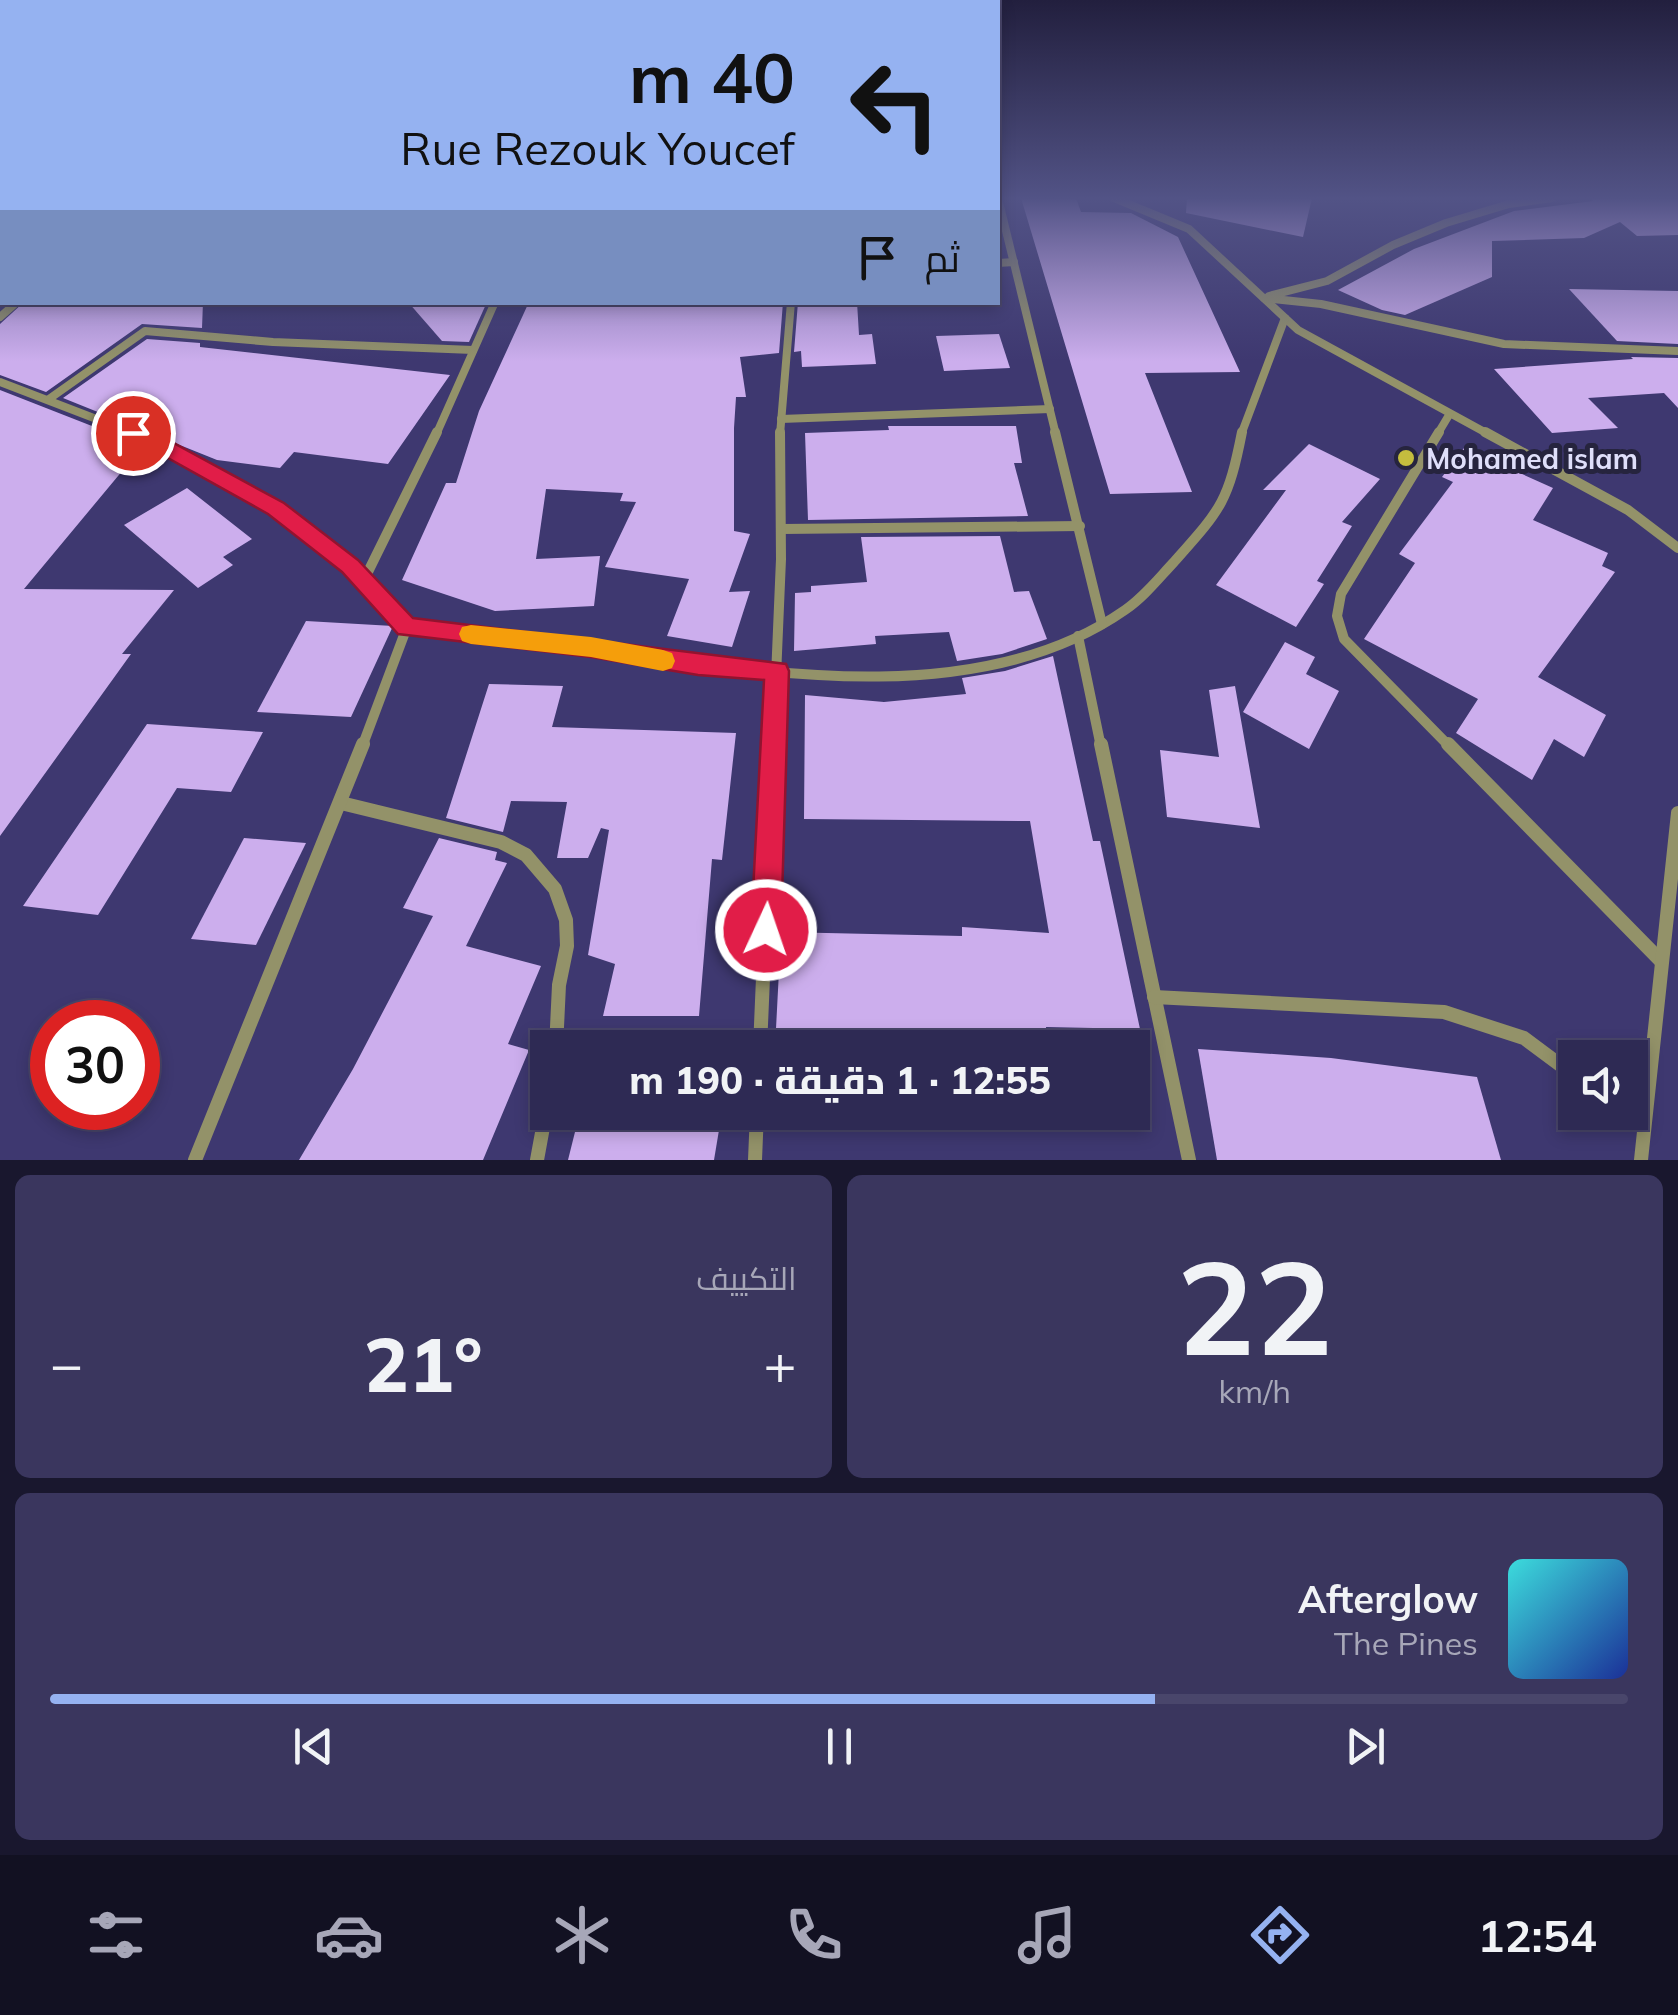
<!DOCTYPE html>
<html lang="ar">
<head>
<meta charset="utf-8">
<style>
	:root { --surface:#2e2a54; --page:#3a365e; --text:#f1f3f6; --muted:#a7a7b8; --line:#49466b; --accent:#95b2f1 }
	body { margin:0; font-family:Mulish,Cairo,sans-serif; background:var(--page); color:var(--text); direction:rtl; height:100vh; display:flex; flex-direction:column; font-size:38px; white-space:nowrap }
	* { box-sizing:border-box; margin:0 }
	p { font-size:32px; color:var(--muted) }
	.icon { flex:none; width:55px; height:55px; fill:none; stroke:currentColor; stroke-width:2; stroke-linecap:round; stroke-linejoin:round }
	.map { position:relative; height:1160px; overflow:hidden; direction:ltr }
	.details { display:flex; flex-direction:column; gap:15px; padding:15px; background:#19172e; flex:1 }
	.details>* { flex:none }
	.banner { position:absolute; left:0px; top:0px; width:1000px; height:305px; box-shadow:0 5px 15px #0003,0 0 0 2px var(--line); direction:rtl; background:#95b2f1; color:#111; overflow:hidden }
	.tools { position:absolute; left:1558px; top:1040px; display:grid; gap:20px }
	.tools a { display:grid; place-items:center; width:90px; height:90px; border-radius:0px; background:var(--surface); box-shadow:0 5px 15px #0003,0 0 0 2px var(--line); font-size:50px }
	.speed { position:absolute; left:30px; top:1000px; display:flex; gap:20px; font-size:50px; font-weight:700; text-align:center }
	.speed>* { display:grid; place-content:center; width:130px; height:130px; border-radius:50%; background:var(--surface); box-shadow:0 5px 15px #0003,0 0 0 2px var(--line); line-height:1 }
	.speed .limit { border:15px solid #d22; background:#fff; color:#111 }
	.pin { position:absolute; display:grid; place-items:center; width:85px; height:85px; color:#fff; margin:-42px; border:5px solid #fff; border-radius:50%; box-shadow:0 2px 10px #0007 }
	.me { position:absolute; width:110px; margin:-55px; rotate:3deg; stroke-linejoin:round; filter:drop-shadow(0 0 8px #0008) }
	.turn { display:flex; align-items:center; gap:35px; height:210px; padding:0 40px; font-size:45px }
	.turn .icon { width:130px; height:130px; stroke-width:2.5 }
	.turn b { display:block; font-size:70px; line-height:85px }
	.then { display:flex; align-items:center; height:95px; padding:0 40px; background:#0003; gap:20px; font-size:38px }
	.big { font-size:75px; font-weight:800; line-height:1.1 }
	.details .widget { flex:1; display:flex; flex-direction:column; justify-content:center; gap:15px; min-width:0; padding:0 35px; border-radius:15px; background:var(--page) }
	.details .dial { align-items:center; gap:0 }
	.dial b { font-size:130px; line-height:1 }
	.song { display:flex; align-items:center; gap:30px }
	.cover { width:120px; height:120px; border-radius:15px; background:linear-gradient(135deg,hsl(180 70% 55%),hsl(230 70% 35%)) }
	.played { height:10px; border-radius:5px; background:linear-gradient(90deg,var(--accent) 70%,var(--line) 70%) }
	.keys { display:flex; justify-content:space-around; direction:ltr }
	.heat { display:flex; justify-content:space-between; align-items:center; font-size:55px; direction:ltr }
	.details .tiles { flex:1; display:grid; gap:15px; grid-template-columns:1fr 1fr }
	.widget:last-child { grid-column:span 2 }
	.trip { position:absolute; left:530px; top:1030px; width:620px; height:100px; border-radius:0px; background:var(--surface); box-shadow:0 5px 15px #0003,0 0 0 2px var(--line); font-weight:800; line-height:100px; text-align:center; direction:rtl }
	.tabs { display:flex; height:160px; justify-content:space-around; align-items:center; background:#121122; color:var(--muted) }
	.tabs .icon { width:70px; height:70px }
	.tabs .selected { color:var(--accent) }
	.tabs b { font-size:45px; color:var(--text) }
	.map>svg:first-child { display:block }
	.building { fill:#ccaeed }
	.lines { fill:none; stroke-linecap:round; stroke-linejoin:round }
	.street-far2 { stroke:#939269; stroke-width:8 }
	.street-far1 { stroke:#939269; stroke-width:10 }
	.street { stroke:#939269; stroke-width:14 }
	.route { fill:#e11d48; stroke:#92132f; stroke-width:2.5 }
	.slow { fill:#f59e0b }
	.poi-dot { fill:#c4bd3e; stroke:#26243e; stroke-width:4 }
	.labels { text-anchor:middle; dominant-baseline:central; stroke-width:10; stroke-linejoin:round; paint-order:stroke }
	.poi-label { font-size:28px; font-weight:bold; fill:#dfdffa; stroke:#26243e; text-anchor:start }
</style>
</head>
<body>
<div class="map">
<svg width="1678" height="1160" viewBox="0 0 1678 1160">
	<rect width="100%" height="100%" fill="#3e3870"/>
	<g class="building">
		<polygon points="1021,198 1076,198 1081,212 1131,213 1178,237 1240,372 1145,373 1192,492 1110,494"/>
		<polygon points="1187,198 1312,198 1303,237 1186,213"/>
		<polygon points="1590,198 1678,198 1678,235 1637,236 1620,222 1584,238 1492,241 1492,277 1405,315 1382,310 1338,290 1414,249 1514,211 1593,201"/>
		<polygon points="1569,289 1678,291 1678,344 1617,341"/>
		<polygon points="24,302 203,302 202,328 142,324 46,392 0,375 0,324"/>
		<polygon points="408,302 487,302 469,342 442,341"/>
		<polygon points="529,302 783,302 779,353 740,357 746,397 736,397 734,428 734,531 750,534 729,592 750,591 732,647 667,636 689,579 605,567 636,502 620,501 623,493 546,489 536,559 600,556 594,606 495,611 402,580 446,483 456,483 479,411"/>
		<polygon points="798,302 857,302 859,335 872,334 876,364 802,367 801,351 794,352"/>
		<polygon points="999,334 1010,368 944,371 936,336"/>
		<polygon points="147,339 200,343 200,347 450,375 388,464 294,452 280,468 217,460 63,398"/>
		<polygon points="1631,357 1678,358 1678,408 1664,393 1588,398 1618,428 1552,433 1494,369 1633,359"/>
		<polygon points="0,390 143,446 24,589 174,590 122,654 131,654 0,836"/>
		<polygon points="888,426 1016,426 1022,463 1014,463 1028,516 808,520 805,433 889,430"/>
		<polygon points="1309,444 1380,479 1342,522 1352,526 1317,581 1324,584 1296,627 1216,585 1286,490 1263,490"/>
		<polygon points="1464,448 1553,488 1533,520 1608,553 1602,566 1615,572 1538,677 1606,715 1584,757 1554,739 1532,780 1456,733 1478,699 1364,639 1415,563 1399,554 1453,482 1442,477"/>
		<polygon points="187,488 252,539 223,557 233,565 198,588 124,525"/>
		<polygon points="1000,536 1014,592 1029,591 1047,639 1002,654 957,661 949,632 875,636 876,644 794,651 795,593 811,592 811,586 867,582 861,537"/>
		<polygon points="306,621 393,626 351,717 257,712"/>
		<polygon points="1285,642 1315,657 1306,674 1339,691 1309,749 1243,712"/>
		<polygon points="1053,656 1093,841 1100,841 1140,1029 1046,1027 1048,1048 775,1048 781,932 962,936 962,927 1049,933 1030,821 804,819 805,695 884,702 966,694 962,678 1005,671"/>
		<polygon points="489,684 563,686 552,727 736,733 722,860 712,859 699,1016 603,1016 615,964 588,955 609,830 601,828 588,858 557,858 567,802 511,801 503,832 446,818"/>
		<polygon points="1235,686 1260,828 1167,817 1160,750 1219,757 1209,690"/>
		<polygon points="147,724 263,732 231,792 177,788 98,915 23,906"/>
		<polygon points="244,838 306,843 256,945 191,939"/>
		<polygon points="439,838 497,852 495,860 507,863 466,946 541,966 508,1044 529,1050 483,1160 299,1160 353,1069 433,916 403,908"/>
		<polygon points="1198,1049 1331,1058 1477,1077 1501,1160 1217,1160"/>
		<polygon points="580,1112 722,1112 714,1160 568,1160"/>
	</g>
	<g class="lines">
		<g class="street-far2">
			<polyline points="998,198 1056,435"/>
			<polyline points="1114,198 1189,229 1298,330 1490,435"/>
			<polyline points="998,263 1014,262"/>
			<polyline points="1269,296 1327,281 1393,245 1446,223 1509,204 1552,198"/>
			<polyline points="1264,298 1321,304 1504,344 1678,351"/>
			<polyline points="0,317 17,302"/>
			<polyline points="0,382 138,435"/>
			<polyline points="49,399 145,331 273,342 473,350"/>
			<polyline points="781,419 1050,409"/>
			<polyline points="436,435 495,302"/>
			<polyline points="780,435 791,302"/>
			<polyline points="1241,435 1285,318"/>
			<polyline points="1437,435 1449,415"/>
		</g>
		<g class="street-far1">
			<path d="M132,432C211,465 286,508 349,565C370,584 387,607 407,627C470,634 533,638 595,648C760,673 979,712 1125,610C1144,597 1158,579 1174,562C1221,509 1228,503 1242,432"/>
			<polyline points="1055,432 1102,624"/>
			<polyline points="1439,432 1341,594 1337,616 1344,639 1450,747"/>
			<polyline points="1485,432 1628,510 1678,548"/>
			<polyline points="782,529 1080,526"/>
			<polyline points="363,582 437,432"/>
			<polyline points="1078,636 1101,747"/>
			<polyline points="362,747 407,627"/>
			<polyline points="773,747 781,559 780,432"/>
		</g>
		<g class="street">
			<polyline points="1101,744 1189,1160"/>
			<polyline points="1448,744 1660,960"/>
			<polyline points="341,803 501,842 526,855 555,889 566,920 567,946 559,985 556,1048"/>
			<polyline points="1154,997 1444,1012 1524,1038 1575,1076"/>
			<polyline points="760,1048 773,744"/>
			<polyline points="1624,1112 1644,1127"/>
			<polyline points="195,1160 363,744"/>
			<polyline points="537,1160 548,1100"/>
			<polyline points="755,1160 757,1112"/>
			<polyline points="1641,1160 1678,813"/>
		</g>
	</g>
	<linearGradient id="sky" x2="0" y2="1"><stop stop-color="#221f3e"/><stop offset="0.55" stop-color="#525386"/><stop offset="1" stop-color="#525386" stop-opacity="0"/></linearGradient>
	<rect width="1678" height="361" fill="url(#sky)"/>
	<polygon class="route" points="133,426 168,440 284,503 358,560 413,618 786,664 789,671 781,930 776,940 766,944 755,940 751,930 764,680 698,675 591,657 398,634 342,572 268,514 123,433"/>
	<polygon class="slow" points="471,625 591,637 663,650 672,653 675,661 672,668 663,671 591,657 471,644 462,641 459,634 462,627"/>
	<circle class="poi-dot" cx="1406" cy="458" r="10"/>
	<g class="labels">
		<g class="poi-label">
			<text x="1426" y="458">Mohamed islam</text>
		</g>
	</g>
</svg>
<div class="tools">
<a><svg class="icon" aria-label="sound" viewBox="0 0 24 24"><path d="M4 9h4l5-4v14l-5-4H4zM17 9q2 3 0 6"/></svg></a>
</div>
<div class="speed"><div class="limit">30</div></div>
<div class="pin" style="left:133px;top:433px;background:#d93025"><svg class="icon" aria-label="arrive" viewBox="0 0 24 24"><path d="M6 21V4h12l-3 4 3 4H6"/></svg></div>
<svg class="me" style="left:766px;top:930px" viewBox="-20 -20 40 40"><circle r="17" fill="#e11d48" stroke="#fff" stroke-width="3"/><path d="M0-11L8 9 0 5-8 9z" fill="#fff"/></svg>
<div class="trip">12:55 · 1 دقيقة · 190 m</div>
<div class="banner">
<div class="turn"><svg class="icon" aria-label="left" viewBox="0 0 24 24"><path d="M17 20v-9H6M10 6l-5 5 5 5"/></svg><div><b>40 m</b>Rue Rezouk Youcef</div></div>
<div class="then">ثم<svg class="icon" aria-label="arrive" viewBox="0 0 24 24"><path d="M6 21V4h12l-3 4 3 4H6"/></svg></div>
</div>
</div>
<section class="details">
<div class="tiles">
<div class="widget dial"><b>22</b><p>km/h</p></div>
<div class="widget"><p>التكييف</p>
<div class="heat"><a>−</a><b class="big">21°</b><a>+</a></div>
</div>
<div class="widget">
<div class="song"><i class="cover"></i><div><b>Afterglow</b><p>The Pines</p></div></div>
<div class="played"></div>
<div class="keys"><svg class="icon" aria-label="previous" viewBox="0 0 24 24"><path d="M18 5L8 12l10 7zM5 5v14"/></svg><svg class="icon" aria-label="pause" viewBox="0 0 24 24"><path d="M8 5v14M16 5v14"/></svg><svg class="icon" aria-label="next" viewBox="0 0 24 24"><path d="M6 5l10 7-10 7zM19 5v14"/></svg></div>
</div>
</div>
</section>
<nav class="tabs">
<b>12:54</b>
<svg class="icon selected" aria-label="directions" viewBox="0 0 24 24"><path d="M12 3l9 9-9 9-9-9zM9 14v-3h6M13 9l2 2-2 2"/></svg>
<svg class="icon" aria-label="music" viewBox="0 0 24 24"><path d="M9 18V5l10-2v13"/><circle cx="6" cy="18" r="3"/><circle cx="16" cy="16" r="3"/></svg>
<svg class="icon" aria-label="phone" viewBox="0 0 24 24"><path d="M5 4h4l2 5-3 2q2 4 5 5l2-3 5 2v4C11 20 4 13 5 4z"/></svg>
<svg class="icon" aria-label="climate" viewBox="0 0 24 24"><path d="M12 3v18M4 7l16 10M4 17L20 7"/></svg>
<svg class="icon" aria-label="car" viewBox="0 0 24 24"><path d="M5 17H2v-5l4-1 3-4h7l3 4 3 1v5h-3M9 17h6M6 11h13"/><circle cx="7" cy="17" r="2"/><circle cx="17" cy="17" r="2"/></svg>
<svg class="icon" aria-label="filters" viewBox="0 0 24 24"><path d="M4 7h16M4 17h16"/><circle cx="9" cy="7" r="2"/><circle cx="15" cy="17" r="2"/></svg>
</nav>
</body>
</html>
